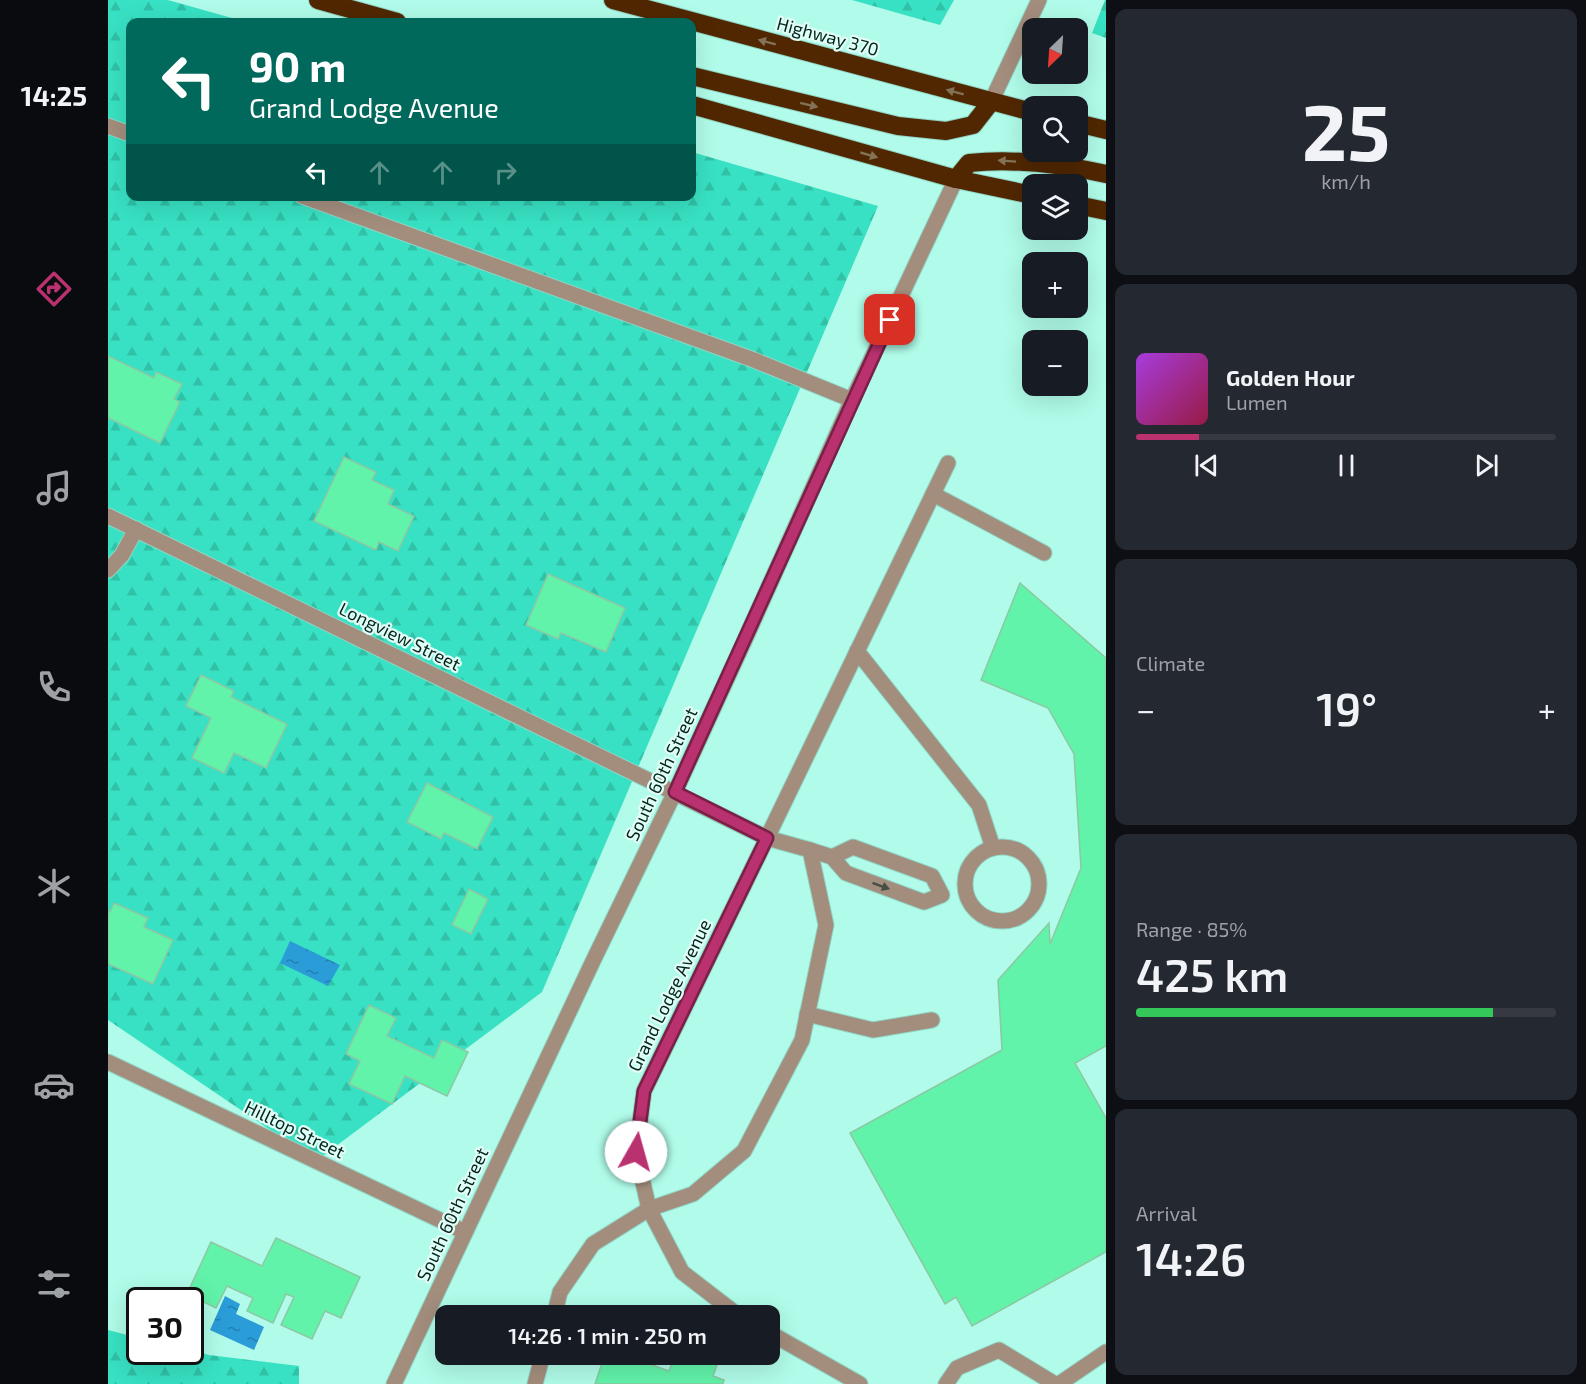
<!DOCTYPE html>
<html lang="en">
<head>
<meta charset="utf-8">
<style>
	:root { --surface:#171b24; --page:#242831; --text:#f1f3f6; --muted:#9ea1a6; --line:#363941; --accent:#ba316f }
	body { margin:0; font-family:"Exo 2",sans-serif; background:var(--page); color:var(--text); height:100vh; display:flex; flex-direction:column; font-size:22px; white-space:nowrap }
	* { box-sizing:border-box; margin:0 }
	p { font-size:20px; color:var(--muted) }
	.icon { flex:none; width:33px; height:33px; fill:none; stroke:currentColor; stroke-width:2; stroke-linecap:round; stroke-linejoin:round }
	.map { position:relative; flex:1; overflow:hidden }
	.drawer { display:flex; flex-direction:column; gap:9px; padding:9px; background:#0d0f14; width:480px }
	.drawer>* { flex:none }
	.banner { position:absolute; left:18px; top:18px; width:570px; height:183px; border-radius:12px; box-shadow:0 6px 24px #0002; background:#00695c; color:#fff; overflow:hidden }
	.needle { width:39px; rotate:205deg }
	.buttons { position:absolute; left:914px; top:18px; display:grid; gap:12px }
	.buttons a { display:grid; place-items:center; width:66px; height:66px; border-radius:12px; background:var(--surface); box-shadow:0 6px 24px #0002; font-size:30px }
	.speed { position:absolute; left:18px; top:1287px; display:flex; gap:12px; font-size:30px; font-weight:700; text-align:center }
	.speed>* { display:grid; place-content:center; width:78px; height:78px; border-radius:50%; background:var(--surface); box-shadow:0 6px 24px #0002; line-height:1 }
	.speed .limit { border:3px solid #111; border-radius:9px; background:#fff; color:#111 }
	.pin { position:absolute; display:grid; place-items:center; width:51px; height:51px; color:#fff; margin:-26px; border-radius:12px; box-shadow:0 3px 9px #0006 }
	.me { position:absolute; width:66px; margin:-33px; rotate:7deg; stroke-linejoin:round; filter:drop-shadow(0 0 4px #0008) }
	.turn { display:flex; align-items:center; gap:21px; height:126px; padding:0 24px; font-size:27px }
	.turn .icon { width:78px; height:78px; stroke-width:2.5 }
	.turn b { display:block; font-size:42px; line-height:51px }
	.lanes { display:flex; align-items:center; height:57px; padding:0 24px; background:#0003; justify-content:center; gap:30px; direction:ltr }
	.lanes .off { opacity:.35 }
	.big { font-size:45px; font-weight:600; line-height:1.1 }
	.drawer .widget { flex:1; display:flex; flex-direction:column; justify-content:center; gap:9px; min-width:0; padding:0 21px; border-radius:12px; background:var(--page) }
	.drawer .dial { align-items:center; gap:0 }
	.dial b { font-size:78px; line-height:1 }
	.song { display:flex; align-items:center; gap:18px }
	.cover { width:72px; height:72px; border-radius:9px; background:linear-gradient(135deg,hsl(280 70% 55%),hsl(340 70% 35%)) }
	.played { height:6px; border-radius:3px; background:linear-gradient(90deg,var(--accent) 15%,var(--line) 15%) }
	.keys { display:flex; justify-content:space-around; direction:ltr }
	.heat { display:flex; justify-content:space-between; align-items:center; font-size:33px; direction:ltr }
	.charge { height:9px; border-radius:4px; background:linear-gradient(90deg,#34c759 85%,var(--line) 0) }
	.trip { position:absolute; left:327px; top:1305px; width:345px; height:60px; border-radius:12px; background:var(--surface); box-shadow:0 6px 24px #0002; font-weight:600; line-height:60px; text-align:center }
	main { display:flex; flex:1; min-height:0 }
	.menu { display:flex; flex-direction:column; width:108px; justify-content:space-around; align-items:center; background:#090b0e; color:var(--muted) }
	.menu .icon { width:42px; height:42px }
	.menu .active { color:var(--accent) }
	.menu b { font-size:27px; color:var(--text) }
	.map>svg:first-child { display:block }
	.forest { fill:url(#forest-firs) }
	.water { fill:url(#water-ripples) }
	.building { fill:#61f3a9; stroke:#8dc7a4; stroke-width:1.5 }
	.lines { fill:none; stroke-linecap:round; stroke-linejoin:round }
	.minor-casing { stroke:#91d4c4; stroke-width:17 }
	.highway-casing { stroke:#91d4c4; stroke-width:20 }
	.minor { stroke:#a38d7d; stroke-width:15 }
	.highway { stroke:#502700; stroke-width:18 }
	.oneway { fill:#837256 }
	.oneway2 { fill:#444e44 }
	.route-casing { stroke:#792048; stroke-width:15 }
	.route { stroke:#ba316f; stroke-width:10 }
	.labels { text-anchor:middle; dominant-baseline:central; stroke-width:4.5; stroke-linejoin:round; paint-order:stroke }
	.street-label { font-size:18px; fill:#04241e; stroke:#e1fef6 }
</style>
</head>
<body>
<main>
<nav class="menu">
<b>14:25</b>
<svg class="icon active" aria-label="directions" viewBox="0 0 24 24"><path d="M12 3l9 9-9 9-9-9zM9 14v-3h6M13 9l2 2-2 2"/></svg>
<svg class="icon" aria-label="music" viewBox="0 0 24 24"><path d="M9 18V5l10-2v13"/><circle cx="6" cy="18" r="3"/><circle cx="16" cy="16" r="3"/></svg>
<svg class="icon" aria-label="phone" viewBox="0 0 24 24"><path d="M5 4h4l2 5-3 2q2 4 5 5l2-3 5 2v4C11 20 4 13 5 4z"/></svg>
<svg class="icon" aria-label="climate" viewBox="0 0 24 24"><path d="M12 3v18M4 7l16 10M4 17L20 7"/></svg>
<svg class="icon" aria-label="car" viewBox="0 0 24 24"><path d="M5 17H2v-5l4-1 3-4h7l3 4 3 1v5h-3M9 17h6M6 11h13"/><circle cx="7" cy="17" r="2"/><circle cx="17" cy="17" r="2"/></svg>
<svg class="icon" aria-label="filters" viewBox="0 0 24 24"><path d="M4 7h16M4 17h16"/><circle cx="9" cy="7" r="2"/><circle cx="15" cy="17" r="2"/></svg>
</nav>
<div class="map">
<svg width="998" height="1384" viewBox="0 0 998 1384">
	<defs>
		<pattern id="forest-firs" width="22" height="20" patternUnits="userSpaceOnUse" patternTransform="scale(1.5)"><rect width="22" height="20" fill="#38e1c3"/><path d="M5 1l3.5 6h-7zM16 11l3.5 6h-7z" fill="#30c1a7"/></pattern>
		<pattern id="water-ripples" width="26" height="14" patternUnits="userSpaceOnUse" patternTransform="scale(1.5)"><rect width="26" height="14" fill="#2a9cd8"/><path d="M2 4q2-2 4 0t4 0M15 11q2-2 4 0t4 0" fill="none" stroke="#227faf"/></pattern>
	</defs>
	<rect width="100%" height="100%" fill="#b0fbe9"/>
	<g class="forest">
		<polygon points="0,0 60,0 138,22 22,22 22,196 584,196 584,152 770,206 434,992 208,1161 0,1020"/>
		<polygon points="744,0 846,0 832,25"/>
		<polygon points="997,0 998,0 998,38 984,33"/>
		<polygon points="0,1330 31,1338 32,1352 83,1350 101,1355 191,1366 191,1384 0,1384"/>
	</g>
	<g class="water">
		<polygon points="182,941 232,965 220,986 172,963"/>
		<polygon points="117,1296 132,1304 128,1314 156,1327 146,1350 102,1330"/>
	</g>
	<g class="building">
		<polygon points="0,356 46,378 48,372 74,384 66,399 72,402 52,443 0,418"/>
		<polygon points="236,457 268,472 264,480 286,490 280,504 306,516 290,551 271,542 268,550 206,521"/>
		<polygon points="440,574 517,608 498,652 453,633 450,639 418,625"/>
		<polygon points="912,583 998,658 998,1046 967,1063 998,1118 998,1252 864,1326 848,1297 837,1304 742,1133 894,1050 890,980 941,923 942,944 973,868 966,754 940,708 873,680"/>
		<polygon points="93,675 126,691 123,697 179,724 158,768 126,753 116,773 84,758 103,718 78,706"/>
		<polygon points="319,783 385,817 369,849 336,833 333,839 299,822"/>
		<polygon points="361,889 380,899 363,934 344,925"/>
		<polygon points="6,903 40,918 36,927 65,940 45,984 0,964 0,911 2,912"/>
		<polygon points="261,1005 288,1018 279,1036 326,1058 334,1040 360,1052 339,1096 297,1076 284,1104 241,1084 252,1061 238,1054"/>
		<polygon points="168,1238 252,1277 233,1318 217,1311 204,1339 173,1325 186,1297 178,1294 165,1323 139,1311 145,1298 119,1286 108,1308 79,1294 103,1242 154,1266"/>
		<polygon points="497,1354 538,1354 536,1362 561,1371 567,1354 597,1354 611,1359 605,1376 616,1380 615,1384 487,1384"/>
	</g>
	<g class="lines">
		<defs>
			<g id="minor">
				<polyline points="883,102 931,0"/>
				<polyline points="0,126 22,134"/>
				<polyline points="194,196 646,360 744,400"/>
				<polyline points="825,494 936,553"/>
				<polyline points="0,516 659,838 536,1091 528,1152 541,1209 574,1272 631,1316"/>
				<polyline points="0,570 14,555 28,529"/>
				<polyline points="749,651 871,805 885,848"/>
				<circle cx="894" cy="884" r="37"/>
				<polyline points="702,850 724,857 738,873 816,902 834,895 824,876 745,847 724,857"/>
				<polyline points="699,1014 765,1030 824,1020"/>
				<polyline points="0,1062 357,1232"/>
				<polyline points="446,1316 452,1292 485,1244 541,1209 585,1194 636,1151 694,1040 718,925 702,850 659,838 840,463"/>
				<polyline points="662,1333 752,1384"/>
				<polyline points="286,1384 485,961 567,792 640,633 744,400 848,179"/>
				<polyline points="427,1384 435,1354"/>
				<polyline points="838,1384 849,1368 891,1350 947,1384"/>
				<polyline points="951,1384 998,1352"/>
			</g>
			<g id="highway">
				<polyline points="210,0 289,22"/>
				<polyline points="505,0 924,112"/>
				<polyline points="584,76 790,126 838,131 865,125 883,102"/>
				<polyline points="584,105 848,179 924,195"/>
				<polyline points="969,123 998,130"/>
				<path d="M848,179L861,163C907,158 953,164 998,174"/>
				<polyline points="969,205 998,211"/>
			</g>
		</defs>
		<use href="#minor" class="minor-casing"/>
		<use href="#highway" class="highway-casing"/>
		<use href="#minor" class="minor"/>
		<use href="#highway" class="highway"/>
	</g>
	<defs><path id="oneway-solid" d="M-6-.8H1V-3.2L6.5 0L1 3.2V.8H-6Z" transform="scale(1.5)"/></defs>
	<g class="oneway">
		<use href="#oneway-solid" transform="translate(659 42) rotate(-165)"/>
		<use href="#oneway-solid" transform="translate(847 92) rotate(-165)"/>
		<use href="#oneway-solid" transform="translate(701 105) rotate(14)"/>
		<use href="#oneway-solid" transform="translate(761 155) rotate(16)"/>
		<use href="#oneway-solid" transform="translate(899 161) rotate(-176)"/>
	</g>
	<use class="oneway2" href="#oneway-solid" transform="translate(773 886) rotate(20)"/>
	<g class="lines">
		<defs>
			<polyline id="route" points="528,1152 536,1091 659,838 567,792 782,320"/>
		</defs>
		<use href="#route" class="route-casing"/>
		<use href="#route" class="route"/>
	</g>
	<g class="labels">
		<g class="street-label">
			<text transform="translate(720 36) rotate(15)">Highway 370</text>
			<text transform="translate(292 636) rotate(26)">Longview Street</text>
			<text transform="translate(553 774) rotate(-65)">South 60th Street</text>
			<text transform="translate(561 995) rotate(-64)">Grand Lodge Avenue</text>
			<text transform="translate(187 1129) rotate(26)">Hilltop Street</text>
			<text transform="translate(344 1214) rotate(-65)">South 60th Street</text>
		</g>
	</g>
</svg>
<div class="buttons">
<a><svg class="needle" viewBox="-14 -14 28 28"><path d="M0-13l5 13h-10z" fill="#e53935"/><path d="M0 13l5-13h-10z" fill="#9ea1a6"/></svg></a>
<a><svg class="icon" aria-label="search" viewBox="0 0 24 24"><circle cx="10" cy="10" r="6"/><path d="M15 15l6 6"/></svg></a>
<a><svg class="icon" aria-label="layers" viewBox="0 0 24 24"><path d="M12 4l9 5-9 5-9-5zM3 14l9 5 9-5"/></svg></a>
<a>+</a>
<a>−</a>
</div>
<div class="speed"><div class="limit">30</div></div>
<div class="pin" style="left:782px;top:320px;background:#d93025"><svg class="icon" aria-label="arrive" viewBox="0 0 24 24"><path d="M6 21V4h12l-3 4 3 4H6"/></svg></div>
<svg class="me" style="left:528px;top:1152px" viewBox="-20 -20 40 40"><circle r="19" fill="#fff"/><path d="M0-13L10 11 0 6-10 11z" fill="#ba316f"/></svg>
<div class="trip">14:26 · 1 min · 250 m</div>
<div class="banner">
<div class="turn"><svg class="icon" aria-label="left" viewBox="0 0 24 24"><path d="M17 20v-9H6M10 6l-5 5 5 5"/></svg><div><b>90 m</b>Grand Lodge Avenue</div></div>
<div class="lanes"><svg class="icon" aria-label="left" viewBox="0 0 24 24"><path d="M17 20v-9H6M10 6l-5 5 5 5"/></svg><svg class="icon off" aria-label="ahead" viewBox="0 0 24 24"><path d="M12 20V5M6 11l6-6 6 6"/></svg><svg class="icon off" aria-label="ahead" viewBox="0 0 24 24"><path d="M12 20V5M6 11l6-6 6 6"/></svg><svg class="icon off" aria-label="right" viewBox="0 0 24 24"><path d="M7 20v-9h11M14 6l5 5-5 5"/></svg></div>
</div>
</div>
<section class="drawer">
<div class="widget dial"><b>25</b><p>km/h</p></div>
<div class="widget">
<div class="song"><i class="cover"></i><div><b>Golden Hour</b><p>Lumen</p></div></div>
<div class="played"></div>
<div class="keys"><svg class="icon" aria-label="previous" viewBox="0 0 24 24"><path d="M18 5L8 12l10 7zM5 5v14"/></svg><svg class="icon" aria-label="pause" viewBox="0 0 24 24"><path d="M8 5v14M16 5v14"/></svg><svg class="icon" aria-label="next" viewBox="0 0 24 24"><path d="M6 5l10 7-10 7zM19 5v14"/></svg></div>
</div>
<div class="widget"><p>Climate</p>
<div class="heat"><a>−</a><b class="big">19°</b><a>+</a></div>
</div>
<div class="widget"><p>Range · 85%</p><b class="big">425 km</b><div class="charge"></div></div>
<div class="widget"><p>Arrival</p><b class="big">14:26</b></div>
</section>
</main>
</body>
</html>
